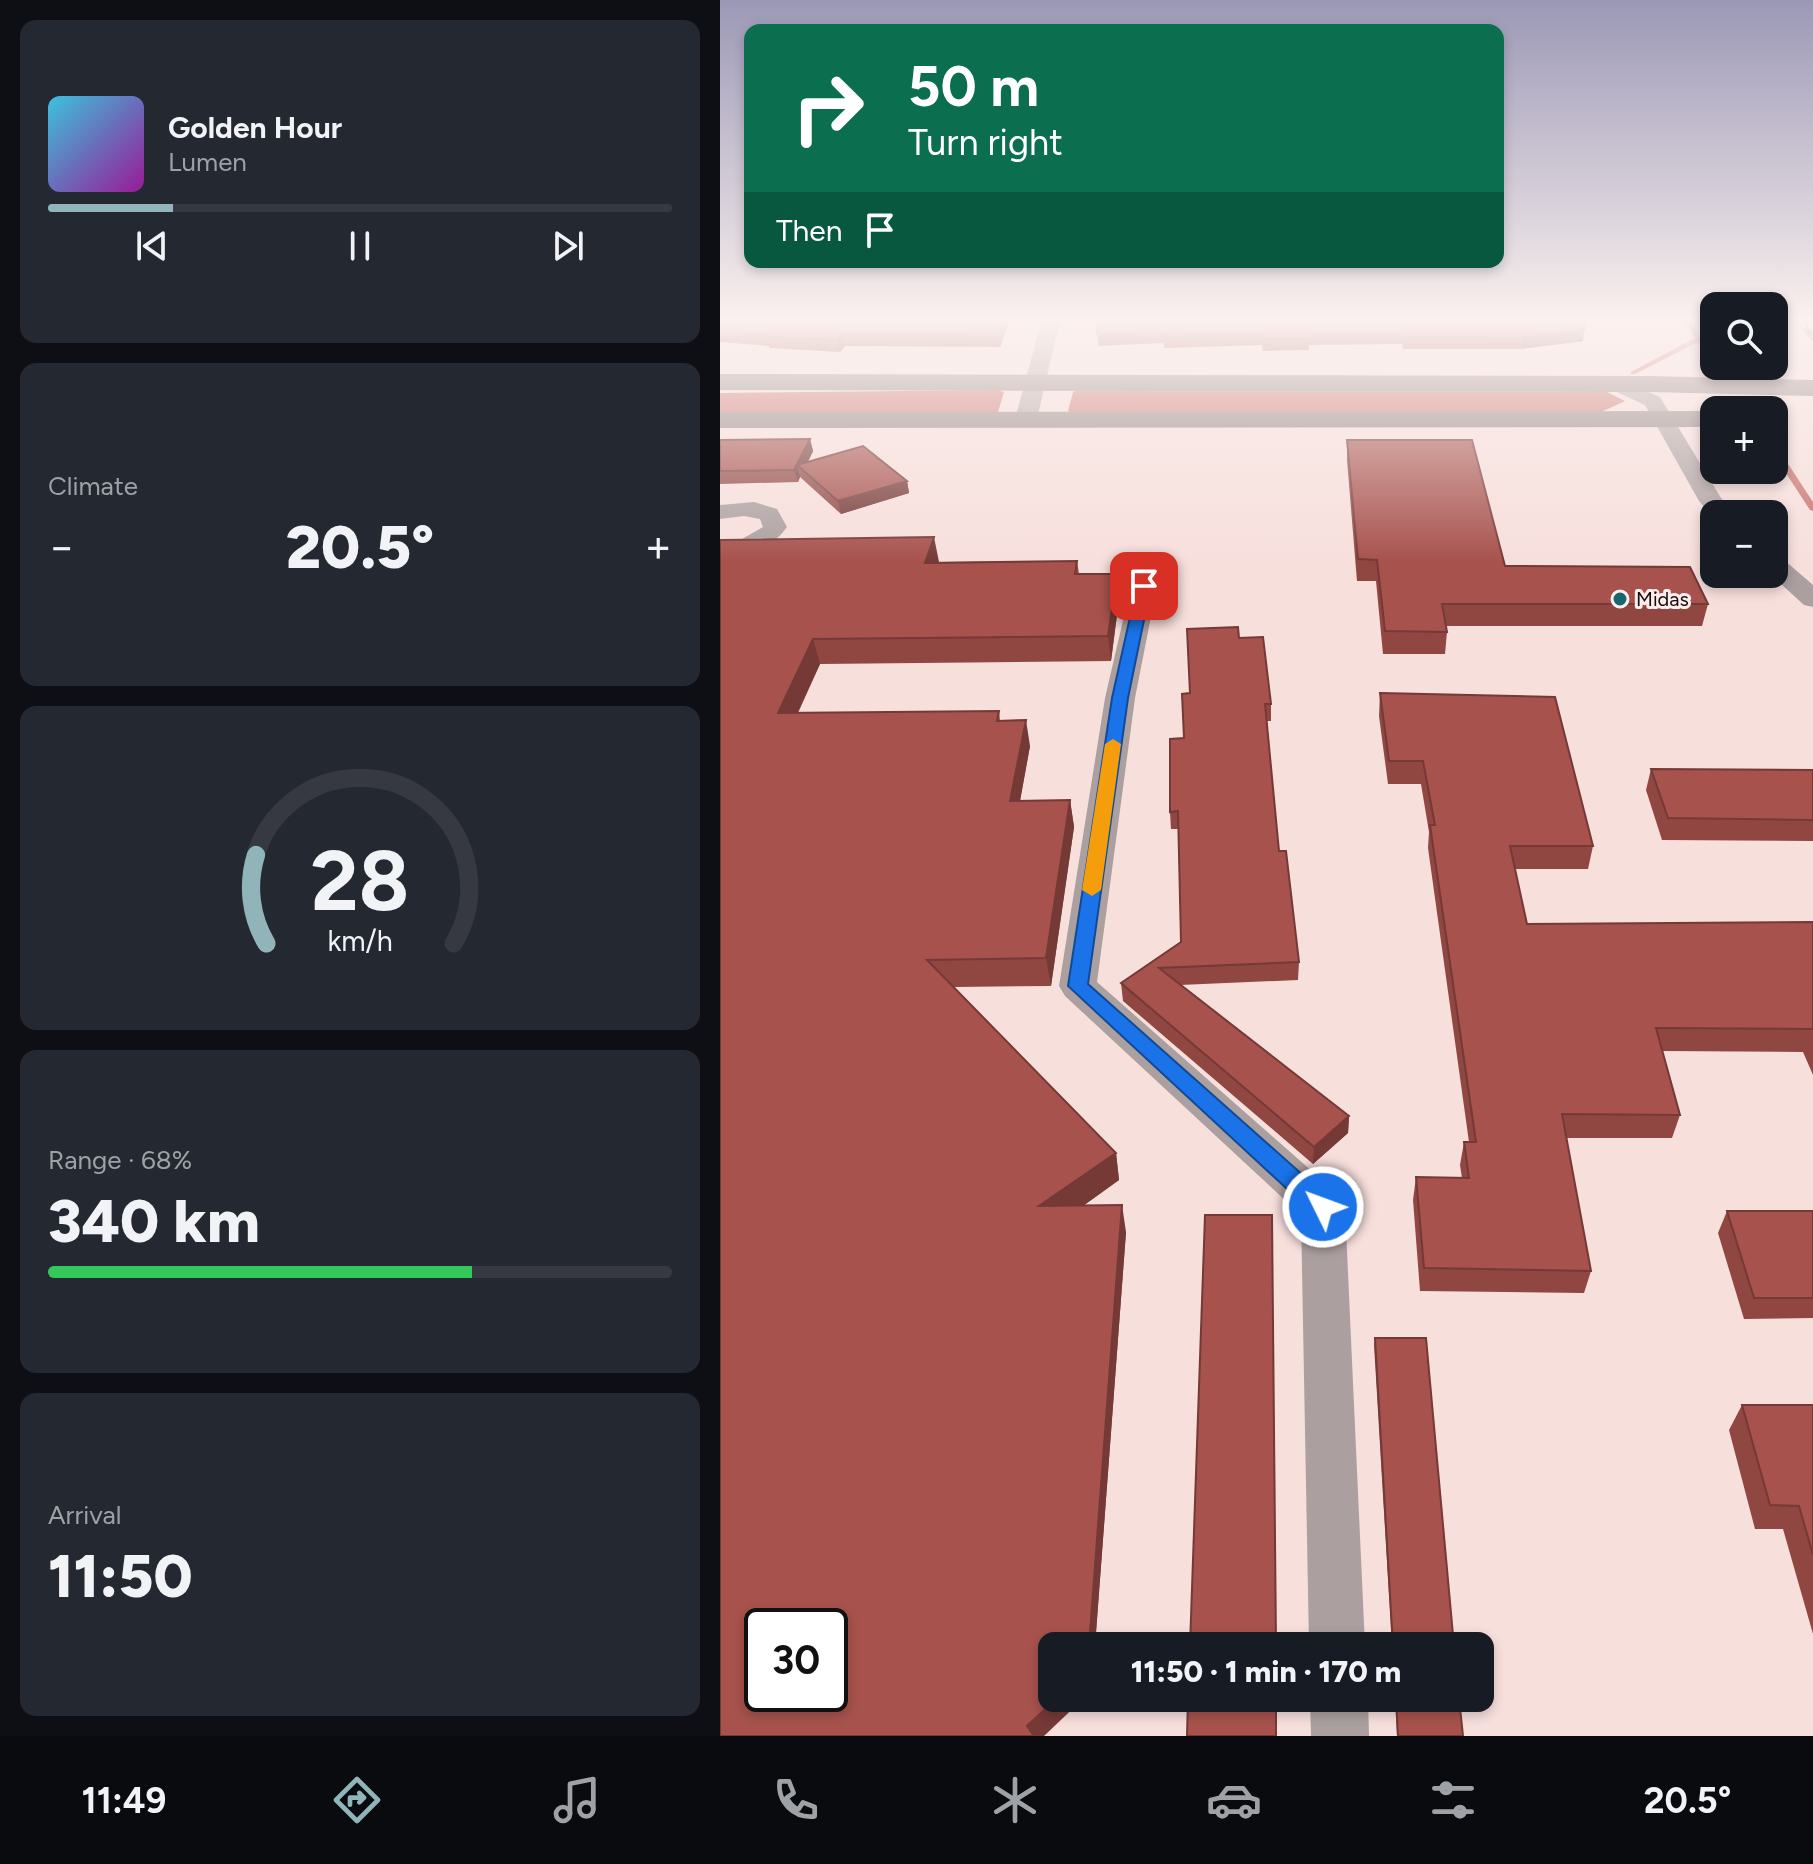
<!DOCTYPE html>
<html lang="en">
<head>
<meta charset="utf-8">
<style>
	:root { --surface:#171b24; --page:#242831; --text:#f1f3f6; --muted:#9ea1a6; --line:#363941; --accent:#90b4b9 }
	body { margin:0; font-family:Figtree,sans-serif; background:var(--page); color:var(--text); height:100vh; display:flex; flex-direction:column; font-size:30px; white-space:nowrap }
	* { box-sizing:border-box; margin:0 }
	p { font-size:26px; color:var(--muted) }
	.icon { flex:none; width:44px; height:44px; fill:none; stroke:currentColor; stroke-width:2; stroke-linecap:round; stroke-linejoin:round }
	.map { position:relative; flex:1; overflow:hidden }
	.details { display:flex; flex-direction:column; gap:20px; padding:20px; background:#0d0f14; width:720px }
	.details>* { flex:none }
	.hud { position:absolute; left:24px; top:24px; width:760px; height:244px; border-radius:16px; box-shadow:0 4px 12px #0003; background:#0b6e4f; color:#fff; overflow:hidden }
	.buttons { position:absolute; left:980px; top:292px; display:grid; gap:16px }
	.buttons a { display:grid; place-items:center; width:88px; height:88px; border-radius:16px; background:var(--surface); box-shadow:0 4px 12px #0003; font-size:40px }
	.speed { position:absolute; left:24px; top:1608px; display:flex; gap:16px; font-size:40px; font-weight:700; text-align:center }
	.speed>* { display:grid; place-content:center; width:104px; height:104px; border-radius:50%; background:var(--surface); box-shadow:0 4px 12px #0003; line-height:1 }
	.speed .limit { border:4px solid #111; border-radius:12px; background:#fff; color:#111 }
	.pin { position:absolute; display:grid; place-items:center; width:68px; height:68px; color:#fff; margin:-34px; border-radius:16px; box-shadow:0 4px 12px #0006 }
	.me { position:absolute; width:88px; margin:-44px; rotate:312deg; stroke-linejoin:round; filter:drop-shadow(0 0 6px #0008) }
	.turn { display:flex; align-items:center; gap:28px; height:168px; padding:0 32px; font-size:36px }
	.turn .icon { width:104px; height:104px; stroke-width:2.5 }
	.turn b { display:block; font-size:56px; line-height:68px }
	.then { display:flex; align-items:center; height:76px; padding:0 32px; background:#0003; gap:16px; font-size:30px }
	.big { font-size:60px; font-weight:800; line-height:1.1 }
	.details .tile { flex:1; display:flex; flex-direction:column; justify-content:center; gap:12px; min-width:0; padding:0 28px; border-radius:16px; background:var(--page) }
	.details .dial { align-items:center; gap:0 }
	.dial svg { height:208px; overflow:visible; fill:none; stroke:var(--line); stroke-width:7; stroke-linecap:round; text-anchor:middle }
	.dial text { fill:var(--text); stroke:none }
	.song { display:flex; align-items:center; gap:24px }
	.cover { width:96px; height:96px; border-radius:12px; background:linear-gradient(135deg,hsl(190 70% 55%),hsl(300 70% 35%)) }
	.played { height:8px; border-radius:4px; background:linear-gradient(90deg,var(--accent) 20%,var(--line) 20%) }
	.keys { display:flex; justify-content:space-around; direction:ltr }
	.heat { display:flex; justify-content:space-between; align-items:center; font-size:44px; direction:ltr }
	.charge { height:12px; border-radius:6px; background:linear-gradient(90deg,#34c759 68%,var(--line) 0) }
	.trip { position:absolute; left:318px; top:1632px; width:456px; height:80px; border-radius:16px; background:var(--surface); box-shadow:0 4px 12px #0003; font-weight:800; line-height:80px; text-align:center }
	.tab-bar { display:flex; height:128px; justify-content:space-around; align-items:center; background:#090b0e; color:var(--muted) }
	.tab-bar .icon { width:56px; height:56px }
	.tab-bar .active { color:var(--accent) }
	.tab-bar b { font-size:36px; color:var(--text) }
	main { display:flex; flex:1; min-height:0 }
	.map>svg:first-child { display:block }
	.water { fill:#c86f6a }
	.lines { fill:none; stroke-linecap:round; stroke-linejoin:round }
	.stream { fill:#c86f6a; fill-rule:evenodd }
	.street { fill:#aba09f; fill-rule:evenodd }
	.secondary { fill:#8e7f7d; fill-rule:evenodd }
	.rail-casing { stroke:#574b49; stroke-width:6 }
	.rail { stroke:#fdeeed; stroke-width:4; stroke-dasharray:11; stroke-linecap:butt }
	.wall { fill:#904742 }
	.shaded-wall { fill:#753936 }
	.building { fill:#a7524d; stroke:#753936; stroke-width:2; fill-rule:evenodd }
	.route { fill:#1a73e8; stroke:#114b97; stroke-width:2 }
	.slow { fill:#f59e0b }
	.poi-dot { fill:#1a666e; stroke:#fdeeed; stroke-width:3 }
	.labels { text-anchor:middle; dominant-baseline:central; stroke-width:6; stroke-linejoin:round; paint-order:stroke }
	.far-poi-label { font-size:20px; fill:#160e0d; stroke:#fdeeed; text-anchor:start }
</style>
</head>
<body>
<main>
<section class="details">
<div class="tile">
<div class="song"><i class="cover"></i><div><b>Golden Hour</b><p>Lumen</p></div></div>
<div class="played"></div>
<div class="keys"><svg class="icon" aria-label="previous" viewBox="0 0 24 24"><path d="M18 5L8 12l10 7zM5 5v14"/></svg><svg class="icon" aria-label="pause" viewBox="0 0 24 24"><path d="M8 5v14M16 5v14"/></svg><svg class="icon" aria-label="next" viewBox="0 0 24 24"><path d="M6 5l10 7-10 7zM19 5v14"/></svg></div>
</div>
<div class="tile"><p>Climate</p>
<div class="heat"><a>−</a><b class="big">20.5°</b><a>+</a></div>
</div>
<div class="tile dial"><svg viewBox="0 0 100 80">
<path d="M14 69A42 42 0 1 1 86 69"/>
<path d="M14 69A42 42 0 0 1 10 35" stroke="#90b4b9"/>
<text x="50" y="56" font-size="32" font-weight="700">28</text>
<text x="50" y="72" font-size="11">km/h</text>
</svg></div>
<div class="tile"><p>Range · 68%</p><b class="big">340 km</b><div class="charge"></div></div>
<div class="tile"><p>Arrival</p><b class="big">11:50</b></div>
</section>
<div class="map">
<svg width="1093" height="1736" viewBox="0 0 1093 1736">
	<rect width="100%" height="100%" fill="#f7dfdc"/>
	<g class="water">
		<polygon points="278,390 284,392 278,412 0,413 0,393"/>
		<polygon points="356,391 887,392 905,401 881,412 351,412 348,411 353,392"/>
	</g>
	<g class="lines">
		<g class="stream">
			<polygon points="962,319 969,319 994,356 994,363 992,362 978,342 915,374 911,374 911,372 975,338"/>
			<polygon points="994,365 1000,366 1008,376 1006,377 1002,377"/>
			<polygon points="1054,447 1057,447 1093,502 1093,511 1090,510 1054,455"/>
		</g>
		<g class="street">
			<polygon points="322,319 340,319 317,419 306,425 295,419"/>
			<polygon points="895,378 940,397 1001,498 1014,514 994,514 994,519 979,501 925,405 888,388 885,384 888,380"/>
			<path d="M34,502L57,509L67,527C51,550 26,553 0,557V543L22,539L43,527L40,519L24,516L0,519V505Z"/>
			<polygon points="1054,556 1063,559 1093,585 1093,607 1084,605 1050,574 1054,574"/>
			<polygon points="424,578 433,581 437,586 415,698 377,982 618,1194 625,1207 645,1646 589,1646 581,1215 345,996 339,986 385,698 411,586 415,581"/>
			<polygon points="590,1698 648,1698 649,1736 591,1736"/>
		</g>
		<g class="secondary">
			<polygon points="0,374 930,376 1093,380 1093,396 930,392 0,390"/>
			<polygon points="994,411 994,427 0,428 0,412"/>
		</g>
		<defs>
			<polyline id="rail" points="1078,319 1093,337"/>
		</defs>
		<use href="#rail" class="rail-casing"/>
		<use href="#rail" class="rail"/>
	</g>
	<g class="wall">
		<polygon points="0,319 290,319 280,347 125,346 120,352 49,348 49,346 0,342"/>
		<polygon points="378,319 863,341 801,349 683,349 682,344 589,345 589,350 543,351 542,345 444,348 444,343 378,346"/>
		<polygon points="90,439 93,451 88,462 187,481 189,493 121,514 80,477 78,482 0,484 0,441"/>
		<polygon points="627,440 785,566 988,604 982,626 726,626 727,632 725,654 663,654 656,581 637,581 627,460"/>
		<polygon points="0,540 219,562 357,561 359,574 399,599 391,661 100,664 78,713 279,711 280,721 310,746 300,801 350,800 354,827 331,986 234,987 396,1153 399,1180 363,1206 406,1232 375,1646 332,1646"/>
		<polygon points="519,638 551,704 551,721 547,721 559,851 579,962 578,980 460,985 629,1116 628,1133 593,1164 403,1001 401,983 461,942 458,829 451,829 450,812 464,738 470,693"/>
		<polygon points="660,693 873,846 868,869 795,869 807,924 1093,922 1093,1075 1083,1052 942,1051 960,1115 952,1138 846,1138 871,1271 864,1293 700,1291 693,1200 696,1177 742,1178 740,1165 744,1142 749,1142 708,848 709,832 701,784 668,784 659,716"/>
		<polygon points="931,769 1093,770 1093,841 942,840 926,790"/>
		<polygon points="1007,1211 1093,1211 1093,1318 1024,1319 998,1233"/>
		<polygon points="655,1338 734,1646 672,1646 654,1345"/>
		<polygon points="1022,1405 1093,1405 1093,1634 1063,1529 1035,1529 1009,1430"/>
		<polygon points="675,1698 739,1698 743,1736 677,1736"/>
	</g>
	<g class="shaded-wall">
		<polygon points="285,319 290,319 280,347 278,336"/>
		<polygon points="864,330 863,341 801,349 802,338"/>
		<polygon points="123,334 125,346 120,352 118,340"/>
		<polygon points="90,439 93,451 83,471 77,465 80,477 78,482 74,470"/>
		<polygon points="187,481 189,493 121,514 118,501"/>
		<polygon points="214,537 219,562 210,587 205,563"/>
		<polygon points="397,574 399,599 391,661 388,636"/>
		<polygon points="93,639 100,664 65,739 58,713"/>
		<polygon points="306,720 310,746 295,828 290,801"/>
		<polygon points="350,800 354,827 331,986 326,958"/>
		<polygon points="629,1116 628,1133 593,1164 594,1147"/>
		<polygon points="396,1153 399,1180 325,1233 319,1206"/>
		<polygon points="402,1205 406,1232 375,1646 369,1646"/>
		<polygon points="337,1698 364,1698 324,1736 311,1736 307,1726"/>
	</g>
	<g class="building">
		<polygon points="0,319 285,319 278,336 123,334 118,340 46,337 48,335 0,331"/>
		<polygon points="378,319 865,319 864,330 802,338 684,337 682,333 589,334 589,339 543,339 542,334 443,336 443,332 377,334"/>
		<polygon points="90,439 74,470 0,471 0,440"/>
		<polygon points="627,440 752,440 785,566 970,567 988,604 722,604 727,632 665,631 657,560 638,559"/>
		<polygon points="143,446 187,481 118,501 77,465"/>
		<path d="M214,537L205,563L357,561L355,574H397L388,636L93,639L58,713L279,711L277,721L306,720L290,801L350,800L326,958L207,960L396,1153L319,1206L402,1205L369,1646H332V1698H337L307,1726L314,1736H0V540ZM42,1626H110V1694H42Z"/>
		<polygon points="518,627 519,638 543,637 551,704 545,704 559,851 566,851 579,962 439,968 629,1116 594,1147 401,983 461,942 458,811 450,812 450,739 464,738 462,694 470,693 467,629"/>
		<polygon points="660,693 835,697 873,846 790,846 807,924 1093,922 1093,1029 936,1028 960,1115 842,1114 871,1271 704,1268 696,1177 749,1178 744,1142 756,1142 710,825 715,825 703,761 669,761"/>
		<polygon points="931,769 1093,770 1093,820 948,818"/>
		<polygon points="1007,1211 1093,1211 1093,1298 1034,1298"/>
		<polygon points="485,1215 552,1215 556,1646 470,1646"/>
		<polygon points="655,1338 706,1338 734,1646 673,1646"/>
		<polygon points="1022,1405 1093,1405 1093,1555 1079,1506 1050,1505"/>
		<polygon points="468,1698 556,1698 556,1736 467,1736"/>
		<polygon points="676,1698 739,1698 743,1736 678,1736"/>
	</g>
	<linearGradient id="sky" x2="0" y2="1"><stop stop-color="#9b98b6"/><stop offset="0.57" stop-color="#fbf1ef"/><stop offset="1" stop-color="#fbf1ef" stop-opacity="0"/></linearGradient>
	<rect width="1093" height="562" fill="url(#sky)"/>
	<polygon class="route" points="424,582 431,586 408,698 368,984 611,1200 614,1207 611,1214 603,1217 594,1214 348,986 392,698 417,586"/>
	<polygon class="slow" points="393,739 401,744 381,890 372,896 362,890 385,744"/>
	<circle class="poi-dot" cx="900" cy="599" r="8"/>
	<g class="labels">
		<g class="far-poi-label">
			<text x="916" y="599">Midas</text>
		</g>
	</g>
</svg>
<div class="buttons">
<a><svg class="icon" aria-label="search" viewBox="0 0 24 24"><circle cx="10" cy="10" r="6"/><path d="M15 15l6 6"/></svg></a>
<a>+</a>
<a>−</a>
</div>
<div class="speed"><div class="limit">30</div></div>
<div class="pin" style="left:424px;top:586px;background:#d93025"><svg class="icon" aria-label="arrive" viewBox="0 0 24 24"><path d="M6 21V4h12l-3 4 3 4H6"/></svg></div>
<svg class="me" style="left:603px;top:1207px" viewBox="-20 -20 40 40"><circle r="17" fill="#1a73e8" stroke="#fff" stroke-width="3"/><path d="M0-11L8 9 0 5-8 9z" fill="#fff"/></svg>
<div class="trip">11:50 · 1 min · 170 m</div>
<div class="hud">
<div class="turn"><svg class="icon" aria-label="right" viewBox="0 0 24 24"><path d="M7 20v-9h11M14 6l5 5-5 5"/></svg><div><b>50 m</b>Turn right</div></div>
<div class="then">Then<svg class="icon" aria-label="arrive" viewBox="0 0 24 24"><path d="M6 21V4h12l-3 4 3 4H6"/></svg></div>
</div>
</div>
</main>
<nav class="tab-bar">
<b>11:49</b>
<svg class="icon active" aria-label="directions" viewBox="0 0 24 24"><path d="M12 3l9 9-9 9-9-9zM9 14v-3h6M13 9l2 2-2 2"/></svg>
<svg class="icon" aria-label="music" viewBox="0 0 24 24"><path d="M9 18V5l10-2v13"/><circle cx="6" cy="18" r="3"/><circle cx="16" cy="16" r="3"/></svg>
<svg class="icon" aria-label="phone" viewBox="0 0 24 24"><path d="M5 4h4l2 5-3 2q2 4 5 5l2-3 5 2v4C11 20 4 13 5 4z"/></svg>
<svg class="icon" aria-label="climate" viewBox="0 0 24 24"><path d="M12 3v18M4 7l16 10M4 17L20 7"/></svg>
<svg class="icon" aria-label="car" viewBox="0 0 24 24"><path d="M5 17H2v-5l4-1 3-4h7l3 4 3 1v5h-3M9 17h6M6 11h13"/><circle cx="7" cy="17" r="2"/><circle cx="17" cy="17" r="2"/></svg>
<svg class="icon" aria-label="filters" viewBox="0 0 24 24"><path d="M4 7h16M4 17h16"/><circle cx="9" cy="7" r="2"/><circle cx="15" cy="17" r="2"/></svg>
<b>20.5°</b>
</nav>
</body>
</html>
